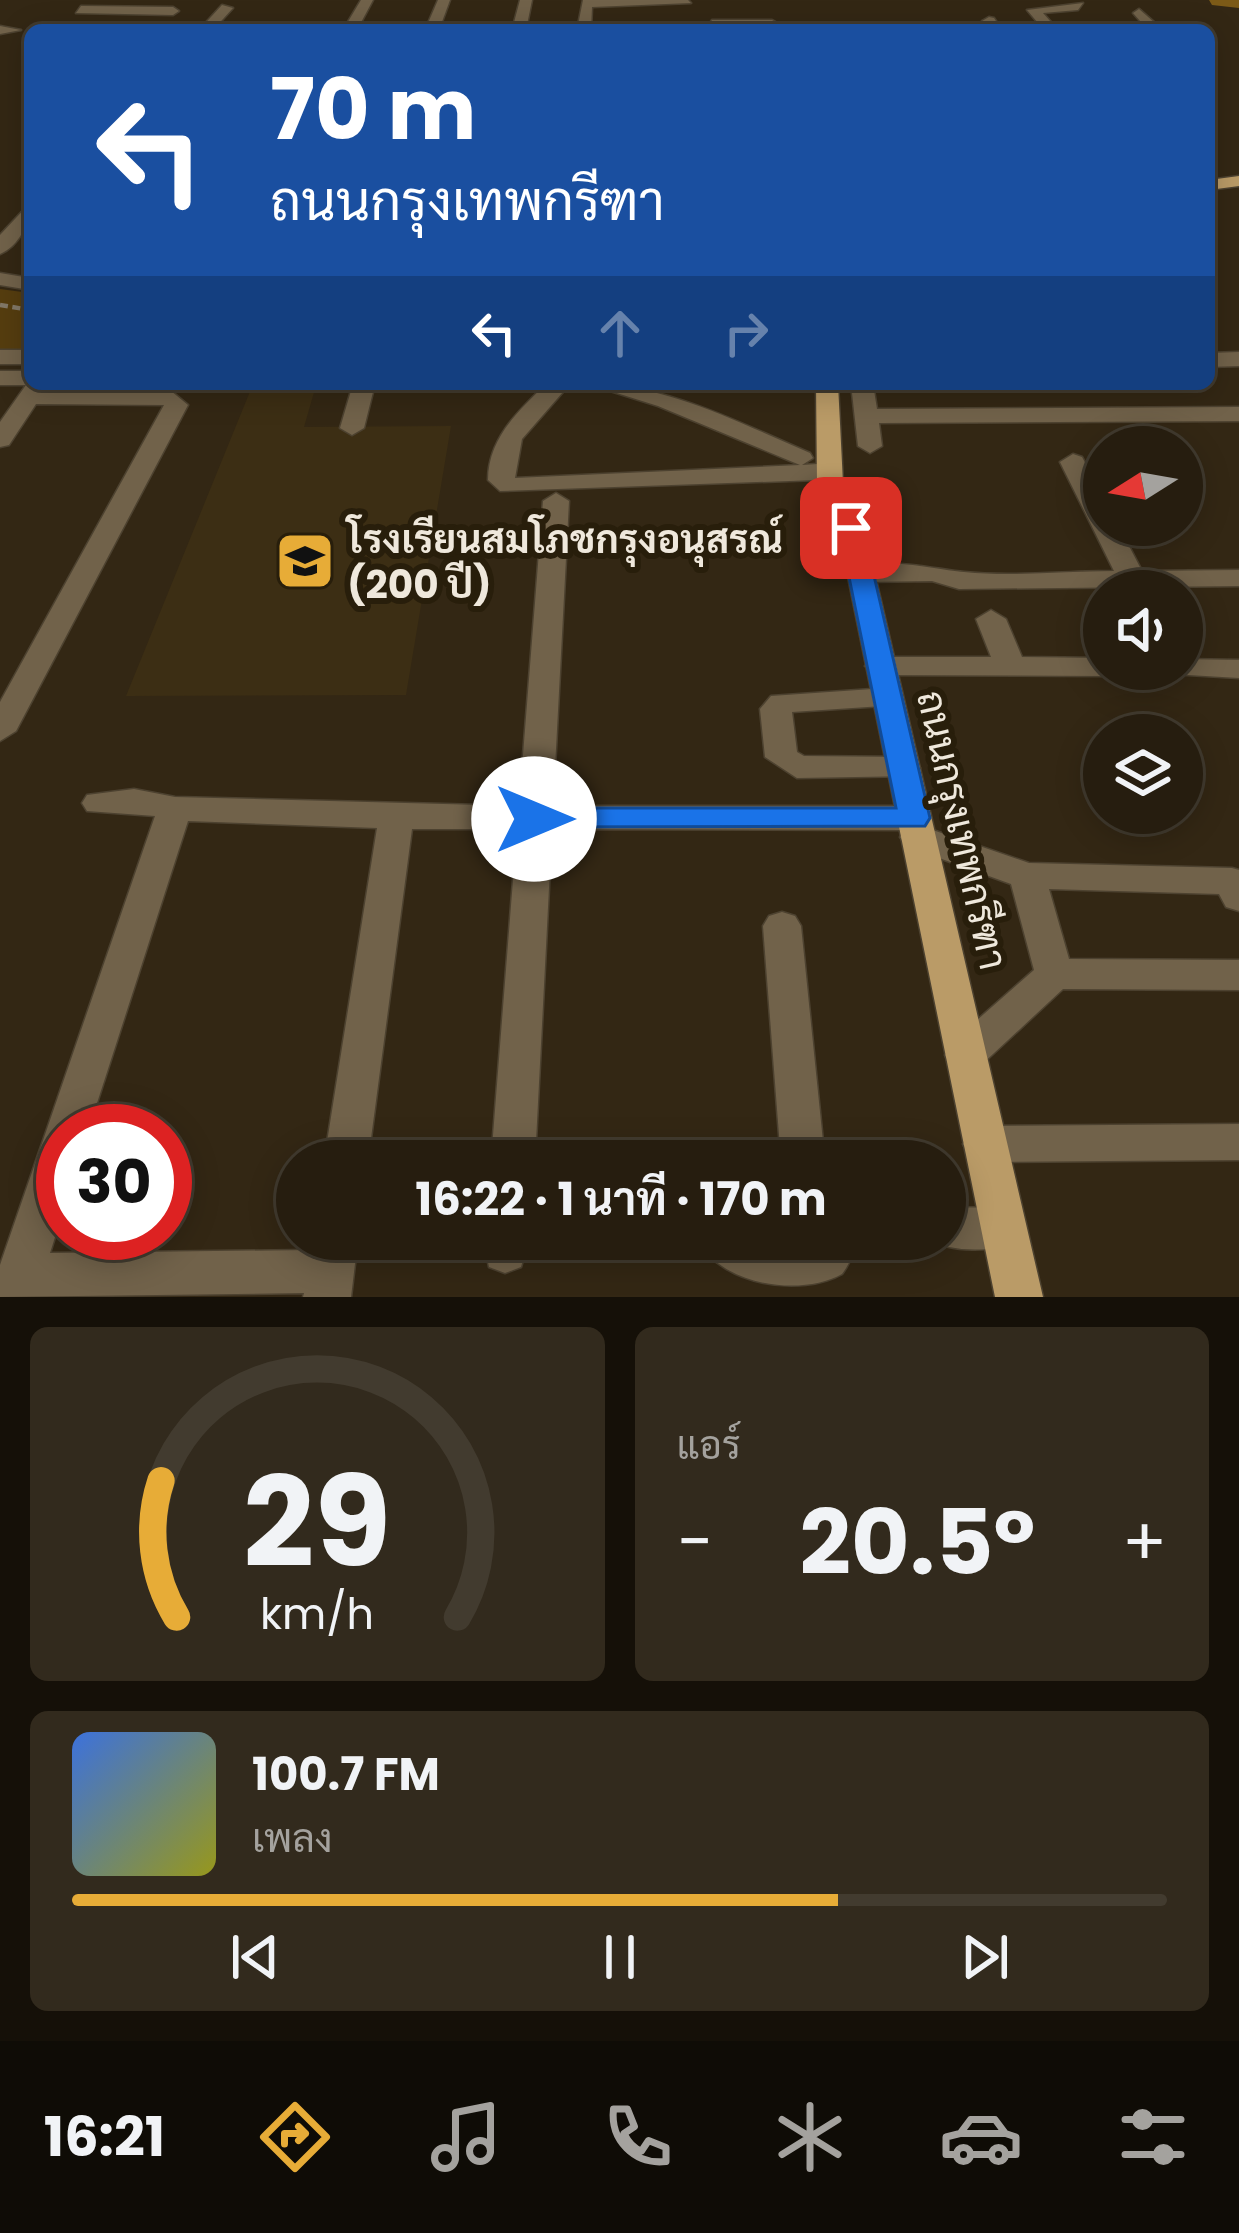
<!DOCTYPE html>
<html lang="th">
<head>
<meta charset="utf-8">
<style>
	:root { --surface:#261d0f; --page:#322a1d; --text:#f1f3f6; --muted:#a4a29e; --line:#423b2f; --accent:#e7ac37 }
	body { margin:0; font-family:Poppins,Sarabun,sans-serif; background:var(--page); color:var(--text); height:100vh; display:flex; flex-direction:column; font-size:45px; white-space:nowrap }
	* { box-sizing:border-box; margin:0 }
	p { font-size:39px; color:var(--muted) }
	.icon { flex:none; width:66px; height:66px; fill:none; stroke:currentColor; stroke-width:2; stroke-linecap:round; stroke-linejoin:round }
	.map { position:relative; height:1297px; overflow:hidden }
	.sheet { display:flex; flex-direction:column; gap:30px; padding:30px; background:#151008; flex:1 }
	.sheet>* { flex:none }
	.banner { position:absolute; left:24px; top:24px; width:1191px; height:366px; border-radius:18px; box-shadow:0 6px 30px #0003,0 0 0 3px var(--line); background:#1a4fa0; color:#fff; overflow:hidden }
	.needle { width:78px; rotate:259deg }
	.buttons { position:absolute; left:1083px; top:426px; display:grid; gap:24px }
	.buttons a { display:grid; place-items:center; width:120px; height:120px; border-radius:50%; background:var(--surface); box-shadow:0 6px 30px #0003,0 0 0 3px var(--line); font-size:60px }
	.speed { position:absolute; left:36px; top:1104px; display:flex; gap:24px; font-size:60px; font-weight:700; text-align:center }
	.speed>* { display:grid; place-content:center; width:156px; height:156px; border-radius:50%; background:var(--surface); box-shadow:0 6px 30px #0003,0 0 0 3px var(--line); line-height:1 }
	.speed .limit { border:18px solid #d22; background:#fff; color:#111 }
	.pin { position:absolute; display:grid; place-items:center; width:102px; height:102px; color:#fff; margin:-51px; border-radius:24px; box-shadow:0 6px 18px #0006 }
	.me { position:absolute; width:132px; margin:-66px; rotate:90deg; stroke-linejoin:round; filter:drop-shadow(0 0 9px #0008) }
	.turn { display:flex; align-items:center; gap:42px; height:252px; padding:0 48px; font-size:54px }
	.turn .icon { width:156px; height:156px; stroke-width:2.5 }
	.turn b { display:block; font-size:84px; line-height:102px }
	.lanes { display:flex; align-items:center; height:114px; padding:0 48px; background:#0003; justify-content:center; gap:60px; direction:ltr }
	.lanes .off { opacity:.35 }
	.big { font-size:90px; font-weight:700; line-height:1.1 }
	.sheet .widget { flex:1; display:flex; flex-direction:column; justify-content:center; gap:18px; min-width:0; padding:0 42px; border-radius:18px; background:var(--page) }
	.sheet .dial { align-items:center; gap:0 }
	.dial svg { height:312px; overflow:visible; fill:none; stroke:var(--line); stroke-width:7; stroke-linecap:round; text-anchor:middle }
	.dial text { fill:var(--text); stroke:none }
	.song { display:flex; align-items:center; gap:36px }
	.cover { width:144px; height:144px; border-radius:18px; background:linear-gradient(135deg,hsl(220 70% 55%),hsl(60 70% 35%)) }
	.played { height:12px; border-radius:6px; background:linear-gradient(90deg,var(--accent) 70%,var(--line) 70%) }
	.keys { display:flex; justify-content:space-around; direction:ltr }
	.heat { display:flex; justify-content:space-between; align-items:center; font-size:66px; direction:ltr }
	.sheet .tiles { flex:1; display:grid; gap:30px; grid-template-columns:1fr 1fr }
	.widget:last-child { grid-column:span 2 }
	.trip { position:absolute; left:276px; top:1140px; width:690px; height:120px; border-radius:60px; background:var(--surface); box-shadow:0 6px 30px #0003,0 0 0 3px var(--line); font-weight:700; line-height:120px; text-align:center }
	.tabs { display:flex; height:192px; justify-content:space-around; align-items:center; background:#0f0c06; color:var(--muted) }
	.tabs .icon { width:84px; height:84px }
	.tabs .current { color:var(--accent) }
	.tabs b { font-size:54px; color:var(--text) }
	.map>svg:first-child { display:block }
	.built { fill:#3c2e14 }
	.green { fill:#553d0f }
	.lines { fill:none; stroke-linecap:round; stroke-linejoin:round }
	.river { fill:#7c5a17; fill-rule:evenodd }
	.minor-casing { stroke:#4d4230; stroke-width:3 }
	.major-casing { stroke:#4d4230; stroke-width:3 }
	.path { stroke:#827868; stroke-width:4.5; stroke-dasharray:8 4.5; stroke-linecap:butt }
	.minor { fill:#71624a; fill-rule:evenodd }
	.major { fill:#ba9b67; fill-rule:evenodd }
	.route { fill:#1a73e8; stroke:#114b97; stroke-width:3 }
	.labels { text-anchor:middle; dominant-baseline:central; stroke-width:12; stroke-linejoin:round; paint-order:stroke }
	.poi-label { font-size:39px; font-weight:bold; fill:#efe8dc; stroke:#281e0b; text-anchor:start }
	.street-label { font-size:39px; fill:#efe8dc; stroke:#281e0b }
</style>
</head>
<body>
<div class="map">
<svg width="1239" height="1297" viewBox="0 0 1239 1297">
	<rect width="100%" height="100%" fill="#332714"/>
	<polygon class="built" points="251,389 315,389 304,427 451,426 406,695 126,696"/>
	<polygon class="green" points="0,289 30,293 30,353 0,351"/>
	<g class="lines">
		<polygon class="river" points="1209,0 1239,0 1239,8 1212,5"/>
		<defs>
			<g id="minor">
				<polygon points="361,0 373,0 357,30 343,30"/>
				<polygon points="438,0 450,0 439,30 425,30"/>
				<polygon points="520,0 532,0 526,30 512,30"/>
				<polygon points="583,0 688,0 691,3 592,7 591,30 577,30"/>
				<polygon points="1083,3 1078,10 1043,13 1058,30 1044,30 1027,10"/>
				<polygon points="222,5 233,8 213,30 199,30"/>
				<polygon points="81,6 173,7 179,11 173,15 76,13"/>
				<polygon points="1139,9 1163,30 1148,30 1133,13"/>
				<polygon points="989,17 994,18 1002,30 988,30 982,21"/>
				<polygon points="712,20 772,20 779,24 707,27"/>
				<polygon points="0,26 21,30 0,34"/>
				<path d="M30,203C30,223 19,246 0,254V235Z"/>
				<polygon points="0,273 30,278 30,290 0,285"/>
				<rect x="0" y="350" width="30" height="14"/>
				<polygon points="1239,352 1239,366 1209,367 1209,353"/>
				<polygon points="0,371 30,371 30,384 49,384 45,390 171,391 188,405 16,731 0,741 0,702 164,405 36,404 9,445 0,447 0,422 26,385 0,385"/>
				<polygon points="353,384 375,384 364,428 352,435 340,428"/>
				<path d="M546,384H570L522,439L515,478L800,465L658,406L588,384C667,384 737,422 810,453L813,458L802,465L818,464L831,472L818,480L500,491L488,480C488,439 518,411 546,384Z"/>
				<polygon points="851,384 873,384 877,409 1239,407 1239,421 879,423 882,446 870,453 858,446"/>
				<path d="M1073,454L1082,457L1104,497V525H1118L1142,571L1239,570V586L959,589L932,581L861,582L847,574C868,552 937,570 964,572C1013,577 1065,571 1114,571L1060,462Z"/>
				<polygon points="556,493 569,501 553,806 914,806 926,810 931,818 924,827 1029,863 1232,868 1239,870 1239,911 1226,907 1219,894 1049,889 1069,959 1239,960 1239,990 1063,989 979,1067 965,1071 951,1067 945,1055 951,1043 1034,970 1011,884 906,846 900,837 905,830 552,829 535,1161 491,1161 517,829 412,829 368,1161 324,1161 377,828 188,821 88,1131 63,1131 63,1212 50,1253 310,1250 312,1239 358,1239 351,1297 303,1297 304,1293 0,1297 0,1265 155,816 87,811 82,803 87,795 134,789 175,797 519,806 543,501"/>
				<polygon points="991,610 1006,619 1022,657 1104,658 1104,669 1118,669 1104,676 880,675 865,666 880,657 991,657 976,619"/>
				<polygon points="1182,659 1239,660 1239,678 1171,674 1167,669 1182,669"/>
				<polygon points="887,688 898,691 903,698 898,705 792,712 797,752 804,756 903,757 920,768 915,776 797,778 765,757 760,709 771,696"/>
				<polygon points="782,912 795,916 801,926 825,1161 781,1161 763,926 769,916"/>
				<polygon points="1239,1124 1239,1160 985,1162 970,1157 963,1144 970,1131 985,1126"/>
				<path d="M945,1207L1003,1208L1019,1214L1026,1228L1019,1242C993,1252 951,1253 928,1239H945Z"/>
				<polygon points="483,1239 529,1239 521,1267 505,1273 489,1267"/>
				<path d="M698,1239H750L769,1251L799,1253L813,1239H859C854,1250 850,1264 842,1274C802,1297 720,1286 698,1239Z"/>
			</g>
			<g id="major">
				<polygon points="1239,176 1239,186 1209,190 1209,180"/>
				<polygon points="816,384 838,384 843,483 864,528 1043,1297 995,1297 838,528 817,483"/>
			</g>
		</defs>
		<use href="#minor" class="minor-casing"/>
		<use href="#major" class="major-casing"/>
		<polyline class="path" points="0,305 30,310"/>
		<use href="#minor" class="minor"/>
		<use href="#major" class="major"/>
	</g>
	<polygon class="route" points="851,520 863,528 930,818 925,826 523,827 518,819 534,808 896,808 839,528"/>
	<defs>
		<symbol id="school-square" viewBox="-11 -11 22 22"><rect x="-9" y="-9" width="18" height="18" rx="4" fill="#e7ac37" stroke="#281e0b"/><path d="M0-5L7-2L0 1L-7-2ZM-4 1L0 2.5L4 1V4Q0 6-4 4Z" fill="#111"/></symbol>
	</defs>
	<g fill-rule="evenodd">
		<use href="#school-square" x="272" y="528" width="66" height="66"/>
	</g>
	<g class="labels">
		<g class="poi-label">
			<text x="347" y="539">โรงเรียนสมโภชกรุงอนุสรณ์<tspan x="347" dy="45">(200 ปี)</tspan></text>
		</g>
		<g class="street-label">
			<text transform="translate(962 830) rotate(77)">ถนนกรุงเทพกรีฑา</text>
		</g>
	</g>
</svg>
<div class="buttons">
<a><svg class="needle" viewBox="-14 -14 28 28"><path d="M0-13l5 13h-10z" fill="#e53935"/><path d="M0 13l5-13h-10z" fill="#a4a29e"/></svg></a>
<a><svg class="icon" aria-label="sound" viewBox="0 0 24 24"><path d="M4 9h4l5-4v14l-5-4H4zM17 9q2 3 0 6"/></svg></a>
<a><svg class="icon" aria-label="layers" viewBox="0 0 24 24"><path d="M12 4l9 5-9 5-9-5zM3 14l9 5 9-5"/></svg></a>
</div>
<div class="speed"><div class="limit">30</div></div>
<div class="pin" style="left:851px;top:528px;background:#d93025"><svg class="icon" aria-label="arrive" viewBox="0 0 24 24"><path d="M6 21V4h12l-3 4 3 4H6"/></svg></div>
<svg class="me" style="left:534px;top:819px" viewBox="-20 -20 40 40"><circle r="19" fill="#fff"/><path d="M0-13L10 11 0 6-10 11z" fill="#1a73e8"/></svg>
<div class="trip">16:22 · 1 นาที · 170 m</div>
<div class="banner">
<div class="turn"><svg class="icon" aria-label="left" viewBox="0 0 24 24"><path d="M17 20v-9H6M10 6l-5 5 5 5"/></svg><div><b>70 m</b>ถนนกรุงเทพกรีฑา</div></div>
<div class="lanes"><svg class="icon" aria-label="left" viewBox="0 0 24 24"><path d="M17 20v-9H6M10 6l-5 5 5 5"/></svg><svg class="icon off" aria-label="ahead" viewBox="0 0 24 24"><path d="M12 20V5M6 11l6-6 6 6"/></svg><svg class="icon off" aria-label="right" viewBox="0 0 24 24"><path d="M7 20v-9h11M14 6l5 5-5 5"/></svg></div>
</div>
</div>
<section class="sheet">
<div class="tiles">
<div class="widget dial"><svg viewBox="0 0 100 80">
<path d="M14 69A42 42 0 1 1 86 69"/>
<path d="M14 69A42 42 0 0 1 10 34" stroke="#e7ac37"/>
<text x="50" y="56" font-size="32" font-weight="700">29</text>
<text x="50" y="72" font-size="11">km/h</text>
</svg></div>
<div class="widget"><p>แอร์</p>
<div class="heat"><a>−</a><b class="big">20.5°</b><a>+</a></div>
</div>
<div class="widget">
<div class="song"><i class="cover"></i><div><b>100.7 FM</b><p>เพลง</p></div></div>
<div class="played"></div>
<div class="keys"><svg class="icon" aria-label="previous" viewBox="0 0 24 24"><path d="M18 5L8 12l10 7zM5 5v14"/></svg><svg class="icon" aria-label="pause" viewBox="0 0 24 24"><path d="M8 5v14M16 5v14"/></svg><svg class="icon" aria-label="next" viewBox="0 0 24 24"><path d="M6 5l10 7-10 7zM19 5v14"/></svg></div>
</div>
</div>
</section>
<nav class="tabs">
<b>16:21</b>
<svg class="icon current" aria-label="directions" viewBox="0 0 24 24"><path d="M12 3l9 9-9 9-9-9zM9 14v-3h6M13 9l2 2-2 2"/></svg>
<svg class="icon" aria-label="music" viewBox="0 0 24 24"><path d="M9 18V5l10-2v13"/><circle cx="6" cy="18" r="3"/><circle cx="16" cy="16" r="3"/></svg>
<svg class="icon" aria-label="phone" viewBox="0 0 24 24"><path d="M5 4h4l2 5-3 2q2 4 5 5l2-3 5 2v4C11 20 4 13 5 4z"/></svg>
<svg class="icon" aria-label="climate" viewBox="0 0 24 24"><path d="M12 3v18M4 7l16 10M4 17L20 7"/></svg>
<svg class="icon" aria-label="car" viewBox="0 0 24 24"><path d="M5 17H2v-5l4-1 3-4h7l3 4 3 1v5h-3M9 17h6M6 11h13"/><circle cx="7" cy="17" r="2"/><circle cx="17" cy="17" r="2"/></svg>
<svg class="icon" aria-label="filters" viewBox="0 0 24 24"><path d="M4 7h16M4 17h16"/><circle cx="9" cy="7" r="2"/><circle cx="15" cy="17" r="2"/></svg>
</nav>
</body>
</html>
